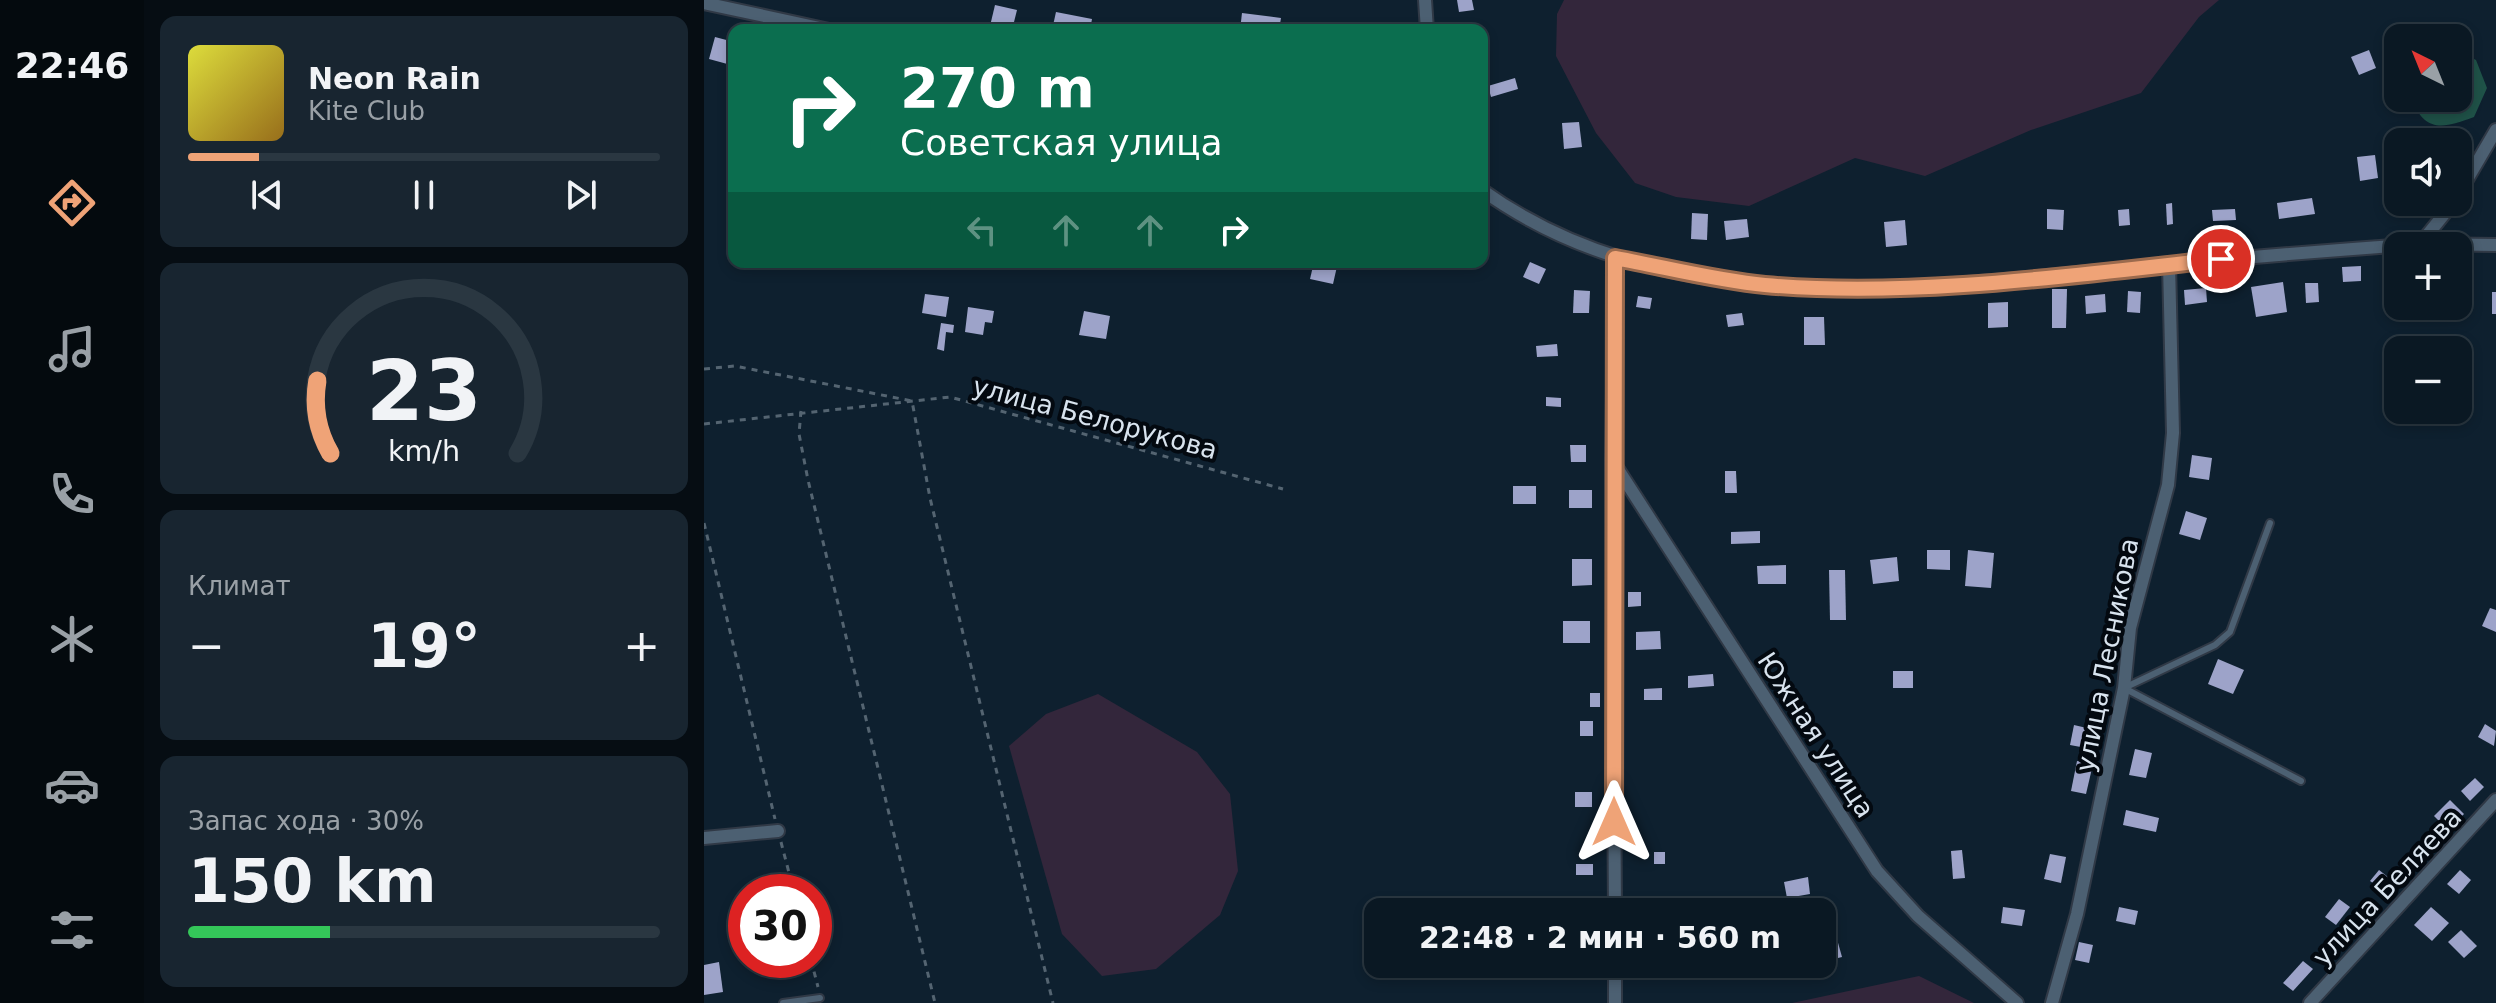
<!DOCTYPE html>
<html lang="ru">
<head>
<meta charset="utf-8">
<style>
	:root { --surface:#0a1823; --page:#182530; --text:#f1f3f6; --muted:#99a0a6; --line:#2a3741; --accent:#efa377 }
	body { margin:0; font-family:"DejaVu Sans",sans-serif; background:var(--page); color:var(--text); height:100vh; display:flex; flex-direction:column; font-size:30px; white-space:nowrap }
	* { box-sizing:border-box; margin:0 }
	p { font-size:26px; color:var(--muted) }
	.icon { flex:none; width:44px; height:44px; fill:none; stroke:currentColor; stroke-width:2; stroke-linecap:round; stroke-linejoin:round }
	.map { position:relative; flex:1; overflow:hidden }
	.side { display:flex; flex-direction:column; gap:16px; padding:16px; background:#060d13; width:560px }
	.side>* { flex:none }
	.guide { position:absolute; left:24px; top:24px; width:760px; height:244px; border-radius:16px; box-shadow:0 4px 12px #0003,0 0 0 2px var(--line); background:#0b6e4f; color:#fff; overflow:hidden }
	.needle { width:52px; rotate:317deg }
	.buttons { position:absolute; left:1680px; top:24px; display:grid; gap:16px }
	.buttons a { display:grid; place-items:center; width:88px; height:88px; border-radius:16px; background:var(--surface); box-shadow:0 4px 12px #0003,0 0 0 2px var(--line); font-size:40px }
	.speed { position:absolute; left:24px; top:874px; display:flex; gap:16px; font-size:40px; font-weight:700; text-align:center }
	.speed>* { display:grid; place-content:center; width:104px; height:104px; border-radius:50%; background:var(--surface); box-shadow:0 4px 12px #0003,0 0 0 2px var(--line); line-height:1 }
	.speed .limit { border:12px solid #d22; background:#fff; color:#111 }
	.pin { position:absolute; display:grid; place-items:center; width:68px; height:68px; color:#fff; margin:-34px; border:4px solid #fff; border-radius:50%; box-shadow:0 2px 8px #0007 }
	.me { position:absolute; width:88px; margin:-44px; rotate:0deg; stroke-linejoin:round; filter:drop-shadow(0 0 6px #0008) }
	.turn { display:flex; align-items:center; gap:28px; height:168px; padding:0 40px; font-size:36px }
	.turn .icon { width:104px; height:104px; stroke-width:2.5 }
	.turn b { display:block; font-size:56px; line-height:68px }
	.lanes { display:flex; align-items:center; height:76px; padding:0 40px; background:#0003; justify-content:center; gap:40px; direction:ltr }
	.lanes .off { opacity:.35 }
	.big { font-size:60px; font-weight:600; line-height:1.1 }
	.side .widget { flex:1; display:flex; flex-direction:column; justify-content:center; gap:12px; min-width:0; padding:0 28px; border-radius:16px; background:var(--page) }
	.side .dial { align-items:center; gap:0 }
	.dial svg { height:208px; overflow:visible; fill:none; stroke:var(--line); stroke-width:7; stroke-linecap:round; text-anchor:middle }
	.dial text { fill:var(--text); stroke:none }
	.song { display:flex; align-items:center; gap:24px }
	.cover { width:96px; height:96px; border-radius:12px; background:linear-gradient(135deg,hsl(60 70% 55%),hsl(40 70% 35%)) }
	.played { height:8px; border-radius:4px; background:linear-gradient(90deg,var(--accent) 15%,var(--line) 15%) }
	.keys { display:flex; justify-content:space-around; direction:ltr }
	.heat { display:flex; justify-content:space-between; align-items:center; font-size:44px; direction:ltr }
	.charge { height:12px; border-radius:6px; background:linear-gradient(90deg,#34c759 30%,var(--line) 0) }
	.trip { position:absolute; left:660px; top:898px; width:472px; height:80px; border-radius:16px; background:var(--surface); box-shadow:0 4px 12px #0003,0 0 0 2px var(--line); font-weight:600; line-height:80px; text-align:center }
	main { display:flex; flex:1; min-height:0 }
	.menu { display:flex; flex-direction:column; width:144px; justify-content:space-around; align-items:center; background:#040a0e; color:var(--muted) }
	.menu .icon { width:56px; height:56px }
	.menu .current { color:var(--accent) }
	.menu b { font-size:36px; color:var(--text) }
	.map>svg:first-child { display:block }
	.green { fill:#33263b }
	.water { fill:#1f5248 }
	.building { fill:#9da3c9 }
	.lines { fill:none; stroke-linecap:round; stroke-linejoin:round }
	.service-casing { stroke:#303946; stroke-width:10 }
	.minor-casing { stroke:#303946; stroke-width:16 }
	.path { stroke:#546471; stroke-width:3; stroke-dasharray:6 6; stroke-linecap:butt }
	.service { stroke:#4c6072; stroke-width:6 }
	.minor { stroke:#4c6072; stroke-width:12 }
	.route-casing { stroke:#9b6a4d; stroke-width:20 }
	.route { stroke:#efa377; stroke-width:14 }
	.labels { text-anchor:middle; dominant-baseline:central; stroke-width:8; stroke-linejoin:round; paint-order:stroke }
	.street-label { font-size:26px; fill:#d8e3ee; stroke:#030910 }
</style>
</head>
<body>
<main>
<nav class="menu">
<b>22:46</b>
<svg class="icon current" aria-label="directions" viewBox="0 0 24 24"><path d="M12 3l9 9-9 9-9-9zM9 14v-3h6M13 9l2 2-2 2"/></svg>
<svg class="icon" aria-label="music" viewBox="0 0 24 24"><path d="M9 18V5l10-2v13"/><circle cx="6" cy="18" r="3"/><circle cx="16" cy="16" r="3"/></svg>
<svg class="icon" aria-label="phone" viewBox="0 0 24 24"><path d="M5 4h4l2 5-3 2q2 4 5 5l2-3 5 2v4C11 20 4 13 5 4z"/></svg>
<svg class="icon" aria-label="climate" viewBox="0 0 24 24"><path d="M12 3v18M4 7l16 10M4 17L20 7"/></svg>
<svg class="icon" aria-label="car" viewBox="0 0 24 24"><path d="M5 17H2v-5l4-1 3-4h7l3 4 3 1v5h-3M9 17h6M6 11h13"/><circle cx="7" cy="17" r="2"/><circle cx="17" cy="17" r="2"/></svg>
<svg class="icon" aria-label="filters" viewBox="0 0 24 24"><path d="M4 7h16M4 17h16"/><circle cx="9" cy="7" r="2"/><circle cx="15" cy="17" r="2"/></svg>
</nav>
<section class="side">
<div class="widget">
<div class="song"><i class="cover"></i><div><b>Neon Rain</b><p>Kite Club</p></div></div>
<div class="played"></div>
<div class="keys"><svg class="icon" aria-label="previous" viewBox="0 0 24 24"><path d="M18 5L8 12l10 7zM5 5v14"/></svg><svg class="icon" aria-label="pause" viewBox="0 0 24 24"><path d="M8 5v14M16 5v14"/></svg><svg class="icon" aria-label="next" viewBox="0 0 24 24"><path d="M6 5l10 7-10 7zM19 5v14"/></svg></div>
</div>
<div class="widget dial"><svg viewBox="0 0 100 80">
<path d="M14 69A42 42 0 1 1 86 69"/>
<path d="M14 69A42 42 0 0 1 9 41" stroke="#efa377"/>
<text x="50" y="56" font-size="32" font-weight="700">23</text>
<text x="50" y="72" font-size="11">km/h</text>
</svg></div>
<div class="widget"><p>Климат</p>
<div class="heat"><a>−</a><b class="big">19°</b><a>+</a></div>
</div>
<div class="widget"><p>Запас хода · 30%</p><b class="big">150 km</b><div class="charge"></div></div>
</section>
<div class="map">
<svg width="1792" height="1003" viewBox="0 0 1792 1003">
	<rect width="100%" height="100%" fill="#0e202f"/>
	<g class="green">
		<polygon points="860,0 1515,0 1495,17 1437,93 1327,130 1221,176 1151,158 1045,206 972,197 931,183 892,133 852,56 853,14"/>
		<polygon points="394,694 493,752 526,794 534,871 516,915 452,969 398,976 358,934 305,746 342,714"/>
		<polygon points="1215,976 1270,1003 1088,1003"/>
	</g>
	<path class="water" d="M1754,51L1772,60L1783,88L1770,117C1740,128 1721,134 1707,98H1754Z"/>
	<g class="building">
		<polygon points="753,0 768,0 770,10 755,12"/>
		<polygon points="291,5 313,10 308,30 286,26"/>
		<polygon points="352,12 388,19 386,30 348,30"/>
		<polygon points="538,13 577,18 575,30 536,30"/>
		<polygon points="11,37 30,42 27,65 5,59"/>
		<polygon points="1665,50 1672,68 1655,75 1647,57"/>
		<polygon points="811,78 814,89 787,97 784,86"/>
		<polygon points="875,122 878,147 860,149 858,123"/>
		<polygon points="1671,155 1674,178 1656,181 1653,157"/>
		<polygon points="1608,198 1611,214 1575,219 1573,203"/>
		<polygon points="1468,203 1469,224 1463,225 1462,204"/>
		<polygon points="1343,209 1360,210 1359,230 1343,229"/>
		<polygon points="1425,209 1426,225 1415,226 1414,210"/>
		<polygon points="1531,209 1532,220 1509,221 1508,210"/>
		<polygon points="988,213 1004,214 1003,240 987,239"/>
		<polygon points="1043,219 1045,237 1022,240 1020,221"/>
		<polygon points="1201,220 1203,245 1182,247 1180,222"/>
		<polygon points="610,262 634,262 629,284 606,279"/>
		<polygon points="826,262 842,269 835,284 819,277"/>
		<polygon points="1657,266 1657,281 1639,282 1638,267"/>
		<polygon points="1579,282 1583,312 1552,317 1547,287"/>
		<polygon points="1601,283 1614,283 1615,302 1602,303"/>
		<polygon points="1502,288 1503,302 1481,305 1480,290"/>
		<polygon points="1348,289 1363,289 1362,328 1348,328"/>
		<polygon points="870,290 886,291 885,313 869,313"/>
		<polygon points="1424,291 1437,292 1436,313 1423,312"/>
		<rect x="1788" y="292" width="4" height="22"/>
		<polygon points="221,294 245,297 242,317 218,313"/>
		<polygon points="1401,294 1402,312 1382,314 1381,296"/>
		<polygon points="934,296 948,298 946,309 932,307"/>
		<polygon points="1304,302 1304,327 1284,328 1284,303"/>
		<polygon points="264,307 290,311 288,323 281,322 279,335 261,332"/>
		<polygon points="380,311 406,316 402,339 375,335"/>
		<polygon points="1038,313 1040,325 1024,327 1022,315"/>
		<polygon points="1100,317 1120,317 1121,345 1100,345"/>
		<polygon points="237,323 250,325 249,333 242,332 240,351 233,349"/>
		<polygon points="853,344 854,356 833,357 832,346"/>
		<polygon points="842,397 857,398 857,407 842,406"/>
		<polygon points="866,445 882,445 882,462 867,462"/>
		<polygon points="1488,455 1508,458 1505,480 1485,477"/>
		<polygon points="1021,471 1032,471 1033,493 1021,493"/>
		<rect x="809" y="486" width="23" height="18"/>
		<rect x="865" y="490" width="23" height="18"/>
		<polygon points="1482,511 1503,518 1496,540 1475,534"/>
		<polygon points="1056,531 1056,543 1027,544 1027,532"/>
		<polygon points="1223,550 1246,550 1246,570 1223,569"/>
		<polygon points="1264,550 1290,553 1287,588 1261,586"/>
		<polygon points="1193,557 1195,581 1169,584 1166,560"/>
		<polygon points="868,559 888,559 888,585 868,586"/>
		<polygon points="1082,565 1082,584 1054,584 1053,566"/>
		<polygon points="1125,570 1141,570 1142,620 1126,620"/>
		<polygon points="924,592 937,592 937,606 924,607"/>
		<polygon points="1786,608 1792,610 1792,632 1778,626"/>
		<rect x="859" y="621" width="27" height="22"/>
		<polygon points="956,631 957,649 932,650 932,632"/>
		<polygon points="1514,659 1540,670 1529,694 1504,684"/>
		<rect x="1189" y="671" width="20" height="17"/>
		<polygon points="1009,674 1010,686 984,688 984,676"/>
		<polygon points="958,688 958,700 940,700 940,689"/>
		<rect x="886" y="693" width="10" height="14"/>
		<rect x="876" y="721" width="13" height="15"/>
		<polygon points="1781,724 1792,731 1790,746 1774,737"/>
		<polygon points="1370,725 1387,729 1382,748 1366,745"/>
		<polygon points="1431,749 1448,753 1442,778 1425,775"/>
		<polygon points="1373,761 1389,764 1382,794 1367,791"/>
		<polygon points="1771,778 1780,787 1766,801 1757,791"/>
		<rect x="871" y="792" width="17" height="15"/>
		<polygon points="1746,800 1760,814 1744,830 1730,816"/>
		<polygon points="1422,810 1455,818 1452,832 1419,825"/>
		<polygon points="1258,850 1261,878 1249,879 1247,851"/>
		<rect x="950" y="852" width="11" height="12"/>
		<polygon points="1346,854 1362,857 1357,883 1340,879"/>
		<rect x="872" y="864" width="17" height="11"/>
		<polygon points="1675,870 1684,877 1676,888 1666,881"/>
		<polygon points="1756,870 1767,880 1755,894 1743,884"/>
		<polygon points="1104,877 1106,894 1083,898 1080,882"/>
		<polygon points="1635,899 1646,907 1632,925 1621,917"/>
		<polygon points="999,900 999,912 977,912 977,901"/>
		<polygon points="1299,907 1321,910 1318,926 1297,923"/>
		<polygon points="1415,907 1434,911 1431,925 1412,921"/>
		<polygon points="1727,907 1745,923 1728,941 1710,925"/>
		<polygon points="1757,930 1773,946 1760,958 1744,942"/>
		<polygon points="1131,932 1138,957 1118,962 1118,936"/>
		<polygon points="1375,942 1389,945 1385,963 1371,960"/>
		<polygon points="1599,961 1609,969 1589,991 1579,983"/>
		<polygon points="15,962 19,992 0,995 0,965"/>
		<polygon points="961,964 983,964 983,969 962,972"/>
	</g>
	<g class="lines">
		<defs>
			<g id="service">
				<polyline points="1420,688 1511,645 1526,632 1566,523"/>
				<polyline points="1420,688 1597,781"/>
				<polyline points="79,1003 116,998"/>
			</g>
			<g id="minor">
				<polyline points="721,0 723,30"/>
				<polyline points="0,3 125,30"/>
				<path d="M778,190C963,323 1212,289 1425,268C1522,259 1619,251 1716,244L1792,245"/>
				<polyline points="1754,195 1792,130"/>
				<polyline points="1716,244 1750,202"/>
				<polyline points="908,460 1173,871 1214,916 1313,1003"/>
				<polyline points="0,838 74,831"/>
				<polyline points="911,912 908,460 911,258"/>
				<polyline points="911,964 911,1003"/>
				<polyline points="1348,1003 1373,914 1420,688 1426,628 1464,485 1469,433 1465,264"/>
				<polyline points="1606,1003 1792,800"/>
			</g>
		</defs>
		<use href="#service" class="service-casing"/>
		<use href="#minor" class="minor-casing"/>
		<g class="path">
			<polyline points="0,369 31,366 208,401 226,498 349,1003"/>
			<polyline points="97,411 95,434 104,480 231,1003"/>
			<polyline points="0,424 246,397 579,489"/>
			<polyline points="0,523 71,819"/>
			<polyline points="77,842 90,892"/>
			<polyline points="107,960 114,987"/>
		</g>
		<use href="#service" class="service"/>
		<use href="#minor" class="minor"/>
	</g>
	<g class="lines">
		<defs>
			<path id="route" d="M910,822L911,258C961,267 1010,280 1061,285C1208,298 1371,275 1517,259"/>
		</defs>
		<use href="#route" class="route-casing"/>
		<use href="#route" class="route"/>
	</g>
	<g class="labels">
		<g class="street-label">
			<text transform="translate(391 418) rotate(15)">улица Белорукова</text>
			<text transform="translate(1403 655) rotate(-79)">улица Лесникова</text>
			<text transform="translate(1112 735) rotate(57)">Южная улица</text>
			<text transform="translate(1683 887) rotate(-47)">улица Беляева</text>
		</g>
	</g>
</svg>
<div class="buttons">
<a><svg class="needle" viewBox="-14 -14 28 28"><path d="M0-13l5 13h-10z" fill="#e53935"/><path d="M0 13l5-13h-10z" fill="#99a0a6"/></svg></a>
<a><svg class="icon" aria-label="sound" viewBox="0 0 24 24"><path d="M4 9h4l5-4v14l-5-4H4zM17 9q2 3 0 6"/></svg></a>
<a>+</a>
<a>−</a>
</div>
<div class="speed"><div class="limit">30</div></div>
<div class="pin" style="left:1517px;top:259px;background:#d93025"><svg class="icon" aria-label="arrive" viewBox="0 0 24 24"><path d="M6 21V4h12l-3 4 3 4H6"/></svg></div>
<svg class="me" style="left:910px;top:822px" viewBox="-20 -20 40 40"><path d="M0-17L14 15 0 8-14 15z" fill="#efa377" stroke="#fff" stroke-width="4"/></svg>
<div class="trip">22:48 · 2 мин · 560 m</div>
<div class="guide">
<div class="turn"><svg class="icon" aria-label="right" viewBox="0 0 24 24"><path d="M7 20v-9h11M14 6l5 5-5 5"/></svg><div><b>270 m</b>Советская улица</div></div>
<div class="lanes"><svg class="icon off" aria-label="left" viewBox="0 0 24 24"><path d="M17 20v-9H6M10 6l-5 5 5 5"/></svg><svg class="icon off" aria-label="ahead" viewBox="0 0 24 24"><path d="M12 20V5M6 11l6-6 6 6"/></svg><svg class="icon off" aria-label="ahead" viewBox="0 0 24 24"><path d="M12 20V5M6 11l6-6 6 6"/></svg><svg class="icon" aria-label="right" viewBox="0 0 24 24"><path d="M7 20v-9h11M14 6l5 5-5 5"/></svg></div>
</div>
</div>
</main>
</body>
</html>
